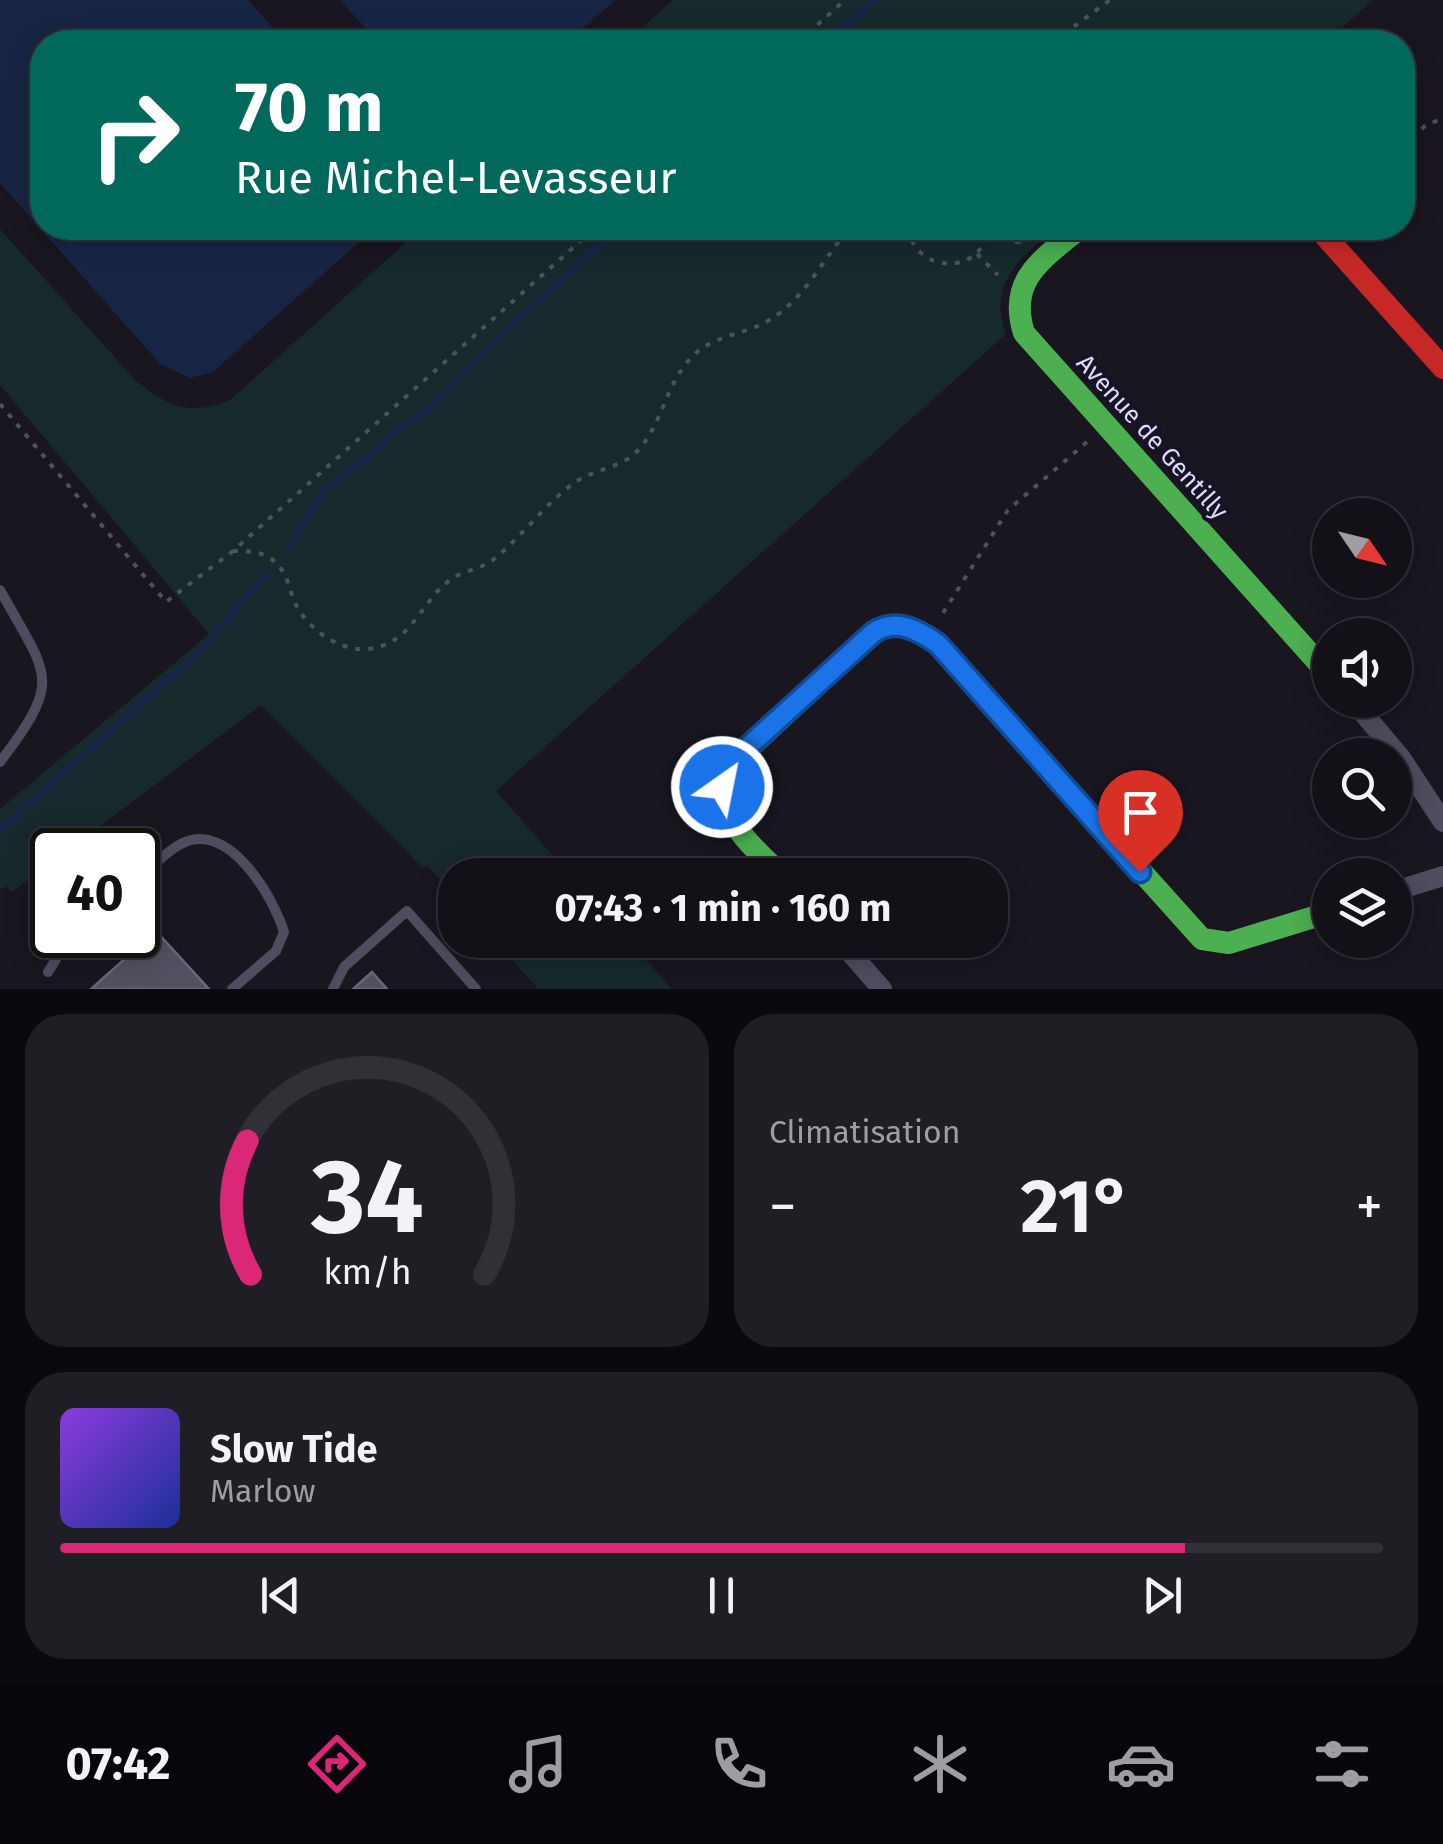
<!DOCTYPE html>
<html lang="fr">
<head>
<meta charset="utf-8">
<style>
	:root { --surface:#131018; --page:#201e25; --text:#f1f3f6; --muted:#9d9da2; --line:#323037; --accent:#db2777 }
	body { margin:0; font-family:"Fira Sans",sans-serif; background:var(--page); color:var(--text); height:100vh; display:flex; flex-direction:column; font-size:38px; white-space:nowrap }
	* { box-sizing:border-box; margin:0 }
	p { font-size:32px; color:var(--muted) }
	.icon { flex:none; width:55px; height:55px; fill:none; stroke:currentColor; stroke-width:2; stroke-linecap:round; stroke-linejoin:round }
	.map { position:relative; height:989px; overflow:hidden }
	.sheet { display:flex; flex-direction:column; gap:25px; padding:25px; background:#0a090d; flex:1 }
	.sheet>* { flex:none }
	.hud { position:absolute; left:30px; top:30px; width:1385px; height:210px; border-radius:40px; box-shadow:0 5px 25px #0003,0 0 0 2px var(--line); background:#00695c; color:#fff; overflow:hidden }
	.needle { width:65px; rotate:125deg }
	.tools { position:absolute; left:1312px; top:498px; display:grid; gap:20px }
	.tools a { display:grid; place-items:center; width:100px; height:100px; border-radius:50%; background:var(--surface); box-shadow:0 5px 25px #0003,0 0 0 2px var(--line); font-size:50px }
	.speed { position:absolute; left:30px; top:828px; display:flex; gap:20px; font-size:50px; font-weight:700; text-align:center }
	.speed>* { display:grid; place-content:center; width:130px; height:130px; border-radius:50%; background:var(--surface); box-shadow:0 5px 25px #0003,0 0 0 2px var(--line); line-height:1 }
	.speed .limit { border:5px solid #111; border-radius:15px; background:#fff; color:#111 }
	.pin { position:absolute; display:grid; place-items:center; width:85px; height:85px; color:#fff; margin:-102px -42px; border-radius:50% 50% 50% 0; rotate:-45deg; box-shadow:0 0 10px #0007 }
	.pin .icon { rotate:45deg }
	.me { position:absolute; width:110px; margin:-55px; rotate:33deg; stroke-linejoin:round; filter:drop-shadow(0 0 8px #0008) }
	.turn { display:flex; align-items:center; gap:35px; height:210px; padding:0 40px; font-size:45px }
	.turn .icon { width:130px; height:130px; stroke-width:2.5 }
	.turn b { display:block; font-size:70px; line-height:85px }
	.big { font-size:75px; font-weight:700; line-height:1.1 }
	.sheet .tile { flex:1; display:flex; flex-direction:column; justify-content:center; gap:15px; min-width:0; padding:0 35px; border-radius:40px; background:var(--page) }
	.sheet .dial { align-items:center; gap:0 }
	.dial svg { height:260px; overflow:visible; fill:none; stroke:var(--line); stroke-width:7; stroke-linecap:round; text-anchor:middle }
	.dial text { fill:var(--text); stroke:none }
	.song { display:flex; align-items:center; gap:30px }
	.cover { width:120px; height:120px; border-radius:15px; background:linear-gradient(135deg,hsl(270 70% 55%),hsl(230 70% 35%)) }
	.played { height:10px; border-radius:5px; background:linear-gradient(90deg,var(--accent) 85%,var(--line) 85%) }
	.keys { display:flex; justify-content:space-around; direction:ltr }
	.heat { display:flex; justify-content:space-between; align-items:center; font-size:55px; direction:ltr }
	.sheet .tiles { flex:1; display:grid; gap:25px; grid-template-columns:1fr 1fr }
	.tile:last-child { grid-column:span 2 }
	.trip { position:absolute; left:438px; top:858px; width:570px; height:100px; border-radius:40px; background:var(--surface); box-shadow:0 5px 25px #0003,0 0 0 2px var(--line); font-weight:700; line-height:100px; text-align:center }
	.menu { display:flex; height:160px; justify-content:space-around; align-items:center; background:#08060a; color:var(--muted) }
	.menu .icon { width:70px; height:70px }
	.menu .active { color:var(--accent) }
	.menu b { font-size:45px; color:var(--text) }
	.map>svg:first-child { display:block }
	.green { fill:#16292b }
	.water { fill:#172544 }
	.lines { fill:none; stroke-linecap:round; stroke-linejoin:round }
	.stream { stroke:#172544; stroke-width:8 }
	.building { fill:#555061; stroke:#6a6679; stroke-width:2.5 }
	.path { stroke:#4b535f; stroke-width:4; stroke-dasharray:5 8; stroke-linecap:butt }
	.lane { stroke:#4f4c5f; stroke-width:10 }
	.street { stroke:#4f4c5f; stroke-width:20 }
	.fast { stroke:#4caf50; stroke-width:22 }
	.jam { stroke:#c62828; stroke-width:22 }
	.route-casing { stroke:#114b97; stroke-width:25 }
	.route { stroke:#1a73e8; stroke-width:18 }
	.labels { text-anchor:middle; dominant-baseline:central; stroke-width:8; stroke-linejoin:round; paint-order:stroke }
	.street-label { font-size:25px; fill:#e0dafa; stroke:#171224 }
</style>
</head>
<body>
<div class="map">
<svg width="1443" height="989" viewBox="0 0 1443 989">
	<rect width="100%" height="100%" fill="#191620"/>
	<g class="green">
		<polygon points="673,0 1373,0 1326,42 626,42"/>
		<path d="M422,228H1055C1021,259 987,281 1006,334L496,791L570,875H455V896L427,865L423,868L261,705L68,850H52V862L12,892L6,886L0,890V809L209,634L0,385V229L137,382C170,407 189,416 230,400Z"/>
		<polygon points="494,940 628,940 672,989 538,989"/>
	</g>
	<g class="water">
		<polygon points="0,0 248,0 286,42 42,42 42,228 375,228 213,372 190,378 160,364 0,183"/>
		<polygon points="340,0 616,0 566,42 378,42"/>
	</g>
	<g class="lines">
		<g class="stream">
			<polyline points="825,42 875,0"/>
			<polyline points="288,550 324,490 377,450 399,427 429,410 516,321 620,228"/>
			<polyline points="0,830 202,649 265,575"/>
		</g>
	</g>
	<g class="building">
		<polygon points="156,931 209,989 91,989"/>
		<polygon points="372,972 387,989 353,989"/>
	</g>
	<g class="lines">
		<g class="path">
			<polyline points="798,42 845,0"/>
			<polyline points="1053,42 1110,0"/>
			<polyline points="1402,146 1425,126 1443,118"/>
			<path d="M908,228C916,275 982,276 989,228"/>
			<polyline points="990,234 1024,244"/>
			<polyline points="1019,242 1035,228"/>
			<polyline points="977,254 998,275"/>
			<polyline points="0,404 166,602 233,551 595,228"/>
			<path d="M233,551C245,551 259,551 270,558C287,569 288,586 295,603C307,628 339,652 368,649C414,644 422,597 453,578C465,570 482,569 494,559C522,537 548,500 577,481C594,470 616,468 632,456C665,428 664,376 701,349C722,334 750,333 771,319C804,299 825,257 849,228"/>
			<polyline points="943,613 1008,510 1087,442"/>
		</g>
		<g class="lane">
			<path d="M0,590C48,677 64,678 0,762"/>
			<path d="M138,879C151,868 165,852 181,844C228,819 273,896 284,932L276,951L232,989"/>
			<polyline points="48,972 71,935"/>
			<polyline points="333,989 344,967 407,911 476,989"/>
		</g>
		<g class="street">
			<polyline points="1352,700 1401,758 1443,822"/>
			<polyline points="1395,891 1443,876"/>
			<polyline points="839,940 882,989"/>
		</g>
		<g class="fast">
			<path d="M1080,228C1043,259 1007,279 1024,333L1330,676"/>
			<path d="M781,875C749,842 713,817 729,767L874,632C899,620 917,629 938,645L1202,939L1229,943L1330,912"/>
		</g>
		<polyline class="jam" points="1318,228 1443,368"/>
	</g>
	<g class="lines">
		<defs>
			<path id="route" d="M722,787L729,767L740,754L874,632C897,618 918,630 938,644L1140,872"/>
		</defs>
		<use href="#route" class="route-casing"/>
		<use href="#route" class="route"/>
	</g>
	<g class="labels">
		<g class="street-label">
			<text transform="translate(1152 437) rotate(48)">Avenue de Gentilly</text>
		</g>
	</g>
</svg>
<div class="tools">
<a><svg class="needle" viewBox="-14 -14 28 28"><path d="M0-13l5 13h-10z" fill="#e53935"/><path d="M0 13l5-13h-10z" fill="#9d9da2"/></svg></a>
<a><svg class="icon" aria-label="sound" viewBox="0 0 24 24"><path d="M4 9h4l5-4v14l-5-4H4zM17 9q2 3 0 6"/></svg></a>
<a><svg class="icon" aria-label="search" viewBox="0 0 24 24"><circle cx="10" cy="10" r="6"/><path d="M15 15l6 6"/></svg></a>
<a><svg class="icon" aria-label="layers" viewBox="0 0 24 24"><path d="M12 4l9 5-9 5-9-5zM3 14l9 5 9-5"/></svg></a>
</div>
<div class="speed"><div class="limit">40</div></div>
<div class="pin" style="left:1140px;top:872px;background:#d93025"><svg class="icon" aria-label="arrive" viewBox="0 0 24 24"><path d="M6 21V4h12l-3 4 3 4H6"/></svg></div>
<svg class="me" style="left:722px;top:787px" viewBox="-20 -20 40 40"><circle r="17" fill="#1a73e8" stroke="#fff" stroke-width="3"/><path d="M0-11L8 9 0 5-8 9z" fill="#fff"/></svg>
<div class="trip">07:43 · 1 min · 160 m</div>
<div class="hud">
<div class="turn"><svg class="icon" aria-label="right" viewBox="0 0 24 24"><path d="M7 20v-9h11M14 6l5 5-5 5"/></svg><div><b>70 m</b>Rue Michel-Levasseur</div></div>
</div>
</div>
<section class="sheet">
<div class="tiles">
<div class="tile dial"><svg viewBox="0 0 100 80">
<path d="M14 69A42 42 0 1 1 86 69"/>
<path d="M14 69A42 42 0 0 1 13 28" stroke="#db2777"/>
<text x="50" y="56" font-size="32" font-weight="700">34</text>
<text x="50" y="72" font-size="11">km/h</text>
</svg></div>
<div class="tile"><p>Climatisation</p>
<div class="heat"><a>−</a><b class="big">21°</b><a>+</a></div>
</div>
<div class="tile">
<div class="song"><i class="cover"></i><div><b>Slow Tide</b><p>Marlow</p></div></div>
<div class="played"></div>
<div class="keys"><svg class="icon" aria-label="previous" viewBox="0 0 24 24"><path d="M18 5L8 12l10 7zM5 5v14"/></svg><svg class="icon" aria-label="pause" viewBox="0 0 24 24"><path d="M8 5v14M16 5v14"/></svg><svg class="icon" aria-label="next" viewBox="0 0 24 24"><path d="M6 5l10 7-10 7zM19 5v14"/></svg></div>
</div>
</div>
</section>
<nav class="menu">
<b>07:42</b>
<svg class="icon active" aria-label="directions" viewBox="0 0 24 24"><path d="M12 3l9 9-9 9-9-9zM9 14v-3h6M13 9l2 2-2 2"/></svg>
<svg class="icon" aria-label="music" viewBox="0 0 24 24"><path d="M9 18V5l10-2v13"/><circle cx="6" cy="18" r="3"/><circle cx="16" cy="16" r="3"/></svg>
<svg class="icon" aria-label="phone" viewBox="0 0 24 24"><path d="M5 4h4l2 5-3 2q2 4 5 5l2-3 5 2v4C11 20 4 13 5 4z"/></svg>
<svg class="icon" aria-label="climate" viewBox="0 0 24 24"><path d="M12 3v18M4 7l16 10M4 17L20 7"/></svg>
<svg class="icon" aria-label="car" viewBox="0 0 24 24"><path d="M5 17H2v-5l4-1 3-4h7l3 4 3 1v5h-3M9 17h6M6 11h13"/><circle cx="7" cy="17" r="2"/><circle cx="17" cy="17" r="2"/></svg>
<svg class="icon" aria-label="filters" viewBox="0 0 24 24"><path d="M4 7h16M4 17h16"/><circle cx="9" cy="7" r="2"/><circle cx="15" cy="17" r="2"/></svg>
</nav>
</body>
</html>
